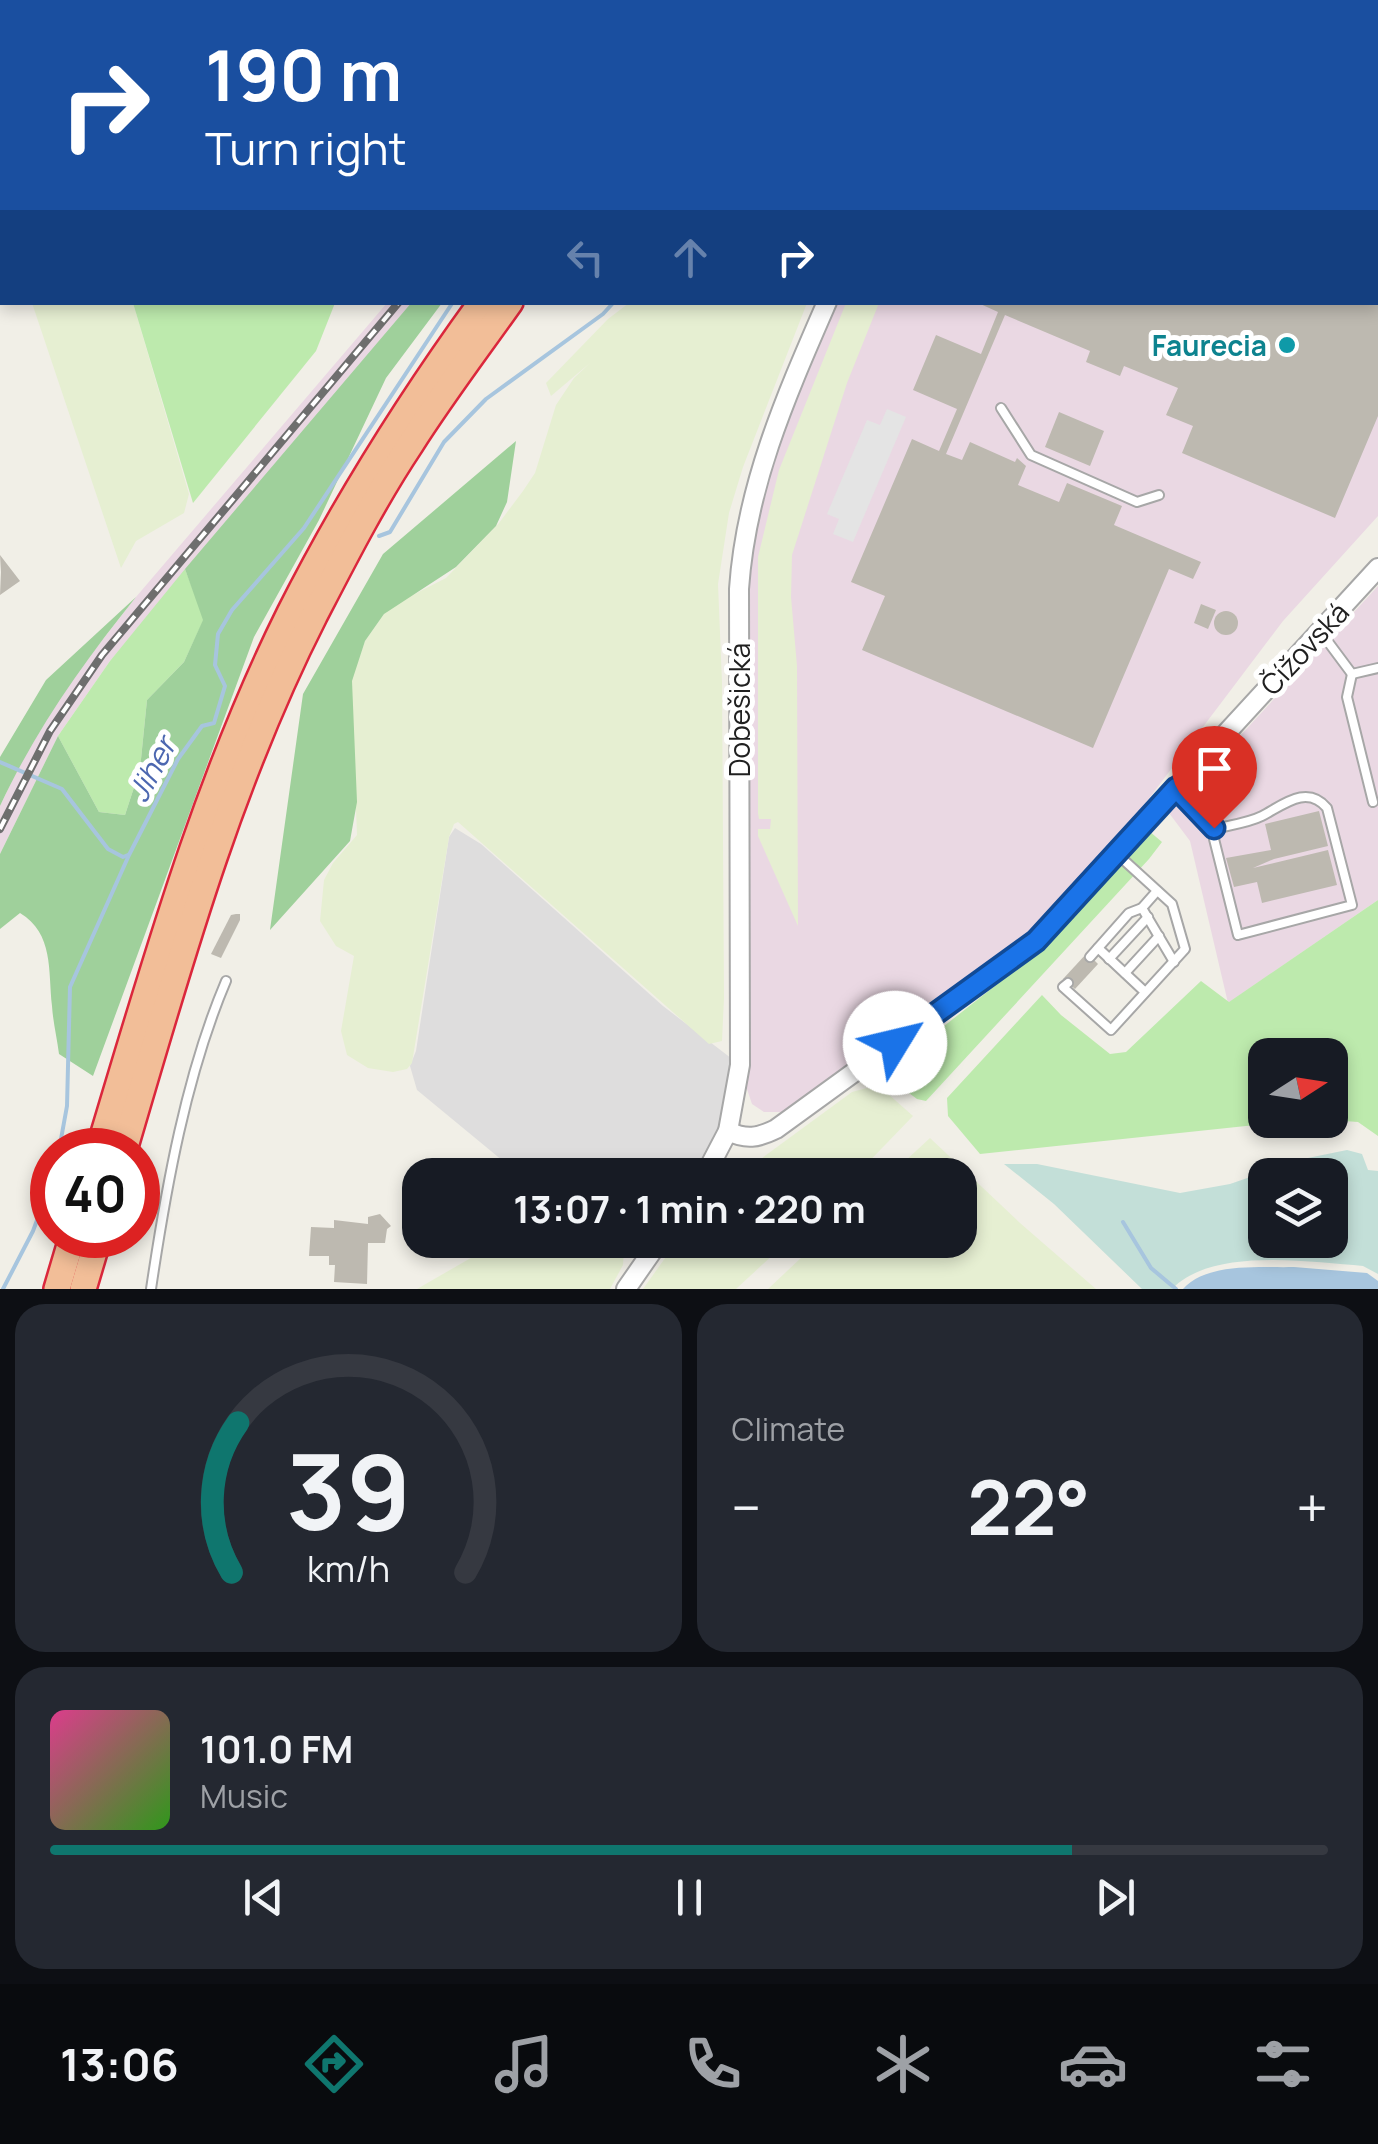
<!DOCTYPE html>
<html lang="en">
<head>
<meta charset="utf-8">
<style>
	:root { --surface:#171b24; --page:#242831; --text:#f1f3f6; --muted:#9ea1a6; --line:#363941; --accent:#0f766e }
	body { margin:0; font-family:Manrope,sans-serif; background:var(--page); color:var(--text); height:100vh; display:flex; flex-direction:column; font-size:38px; white-space:nowrap }
	* { box-sizing:border-box; margin:0 }
	p { font-size:32px; color:var(--muted) }
	.icon { flex:none; width:55px; height:55px; fill:none; stroke:currentColor; stroke-width:2; stroke-linecap:round; stroke-linejoin:round }
	.map { position:relative; height:1289px; overflow:hidden }
	.panel { display:flex; flex-direction:column; gap:15px; padding:15px; background:#0d0f14; flex:1 }
	.panel>* { flex:none }
	.hud { position:absolute; left:0px; top:0px; width:1380px; height:305px; box-shadow:0 5px 15px #0003; background:#1a4fa0; color:#fff; overflow:hidden }
	.needle { width:65px; rotate:78deg }
	.fabs { position:absolute; left:1248px; top:1038px; display:grid; gap:20px }
	.fabs a { display:grid; place-items:center; width:100px; height:100px; border-radius:20px; background:var(--surface); box-shadow:0 5px 15px #0003; font-size:50px }
	.speed { position:absolute; left:30px; top:1128px; display:flex; gap:20px; font-size:50px; font-weight:700; text-align:center }
	.speed>* { display:grid; place-content:center; width:130px; height:130px; border-radius:50%; background:var(--surface); box-shadow:0 5px 15px #0003; line-height:1 }
	.speed .limit { border:15px solid #d22; background:#fff; color:#111 }
	.pin { position:absolute; display:grid; place-items:center; width:85px; height:85px; color:#fff; margin:-102px -42px; border-radius:50% 50% 50% 0; rotate:-45deg; box-shadow:0 0 10px #0007 }
	.pin .icon { rotate:45deg }
	.me { position:absolute; width:110px; margin:-55px; rotate:54deg; stroke-linejoin:round; filter:drop-shadow(0 0 8px #0008) }
	.turn { display:flex; align-items:center; gap:35px; height:210px; padding:0 40px; font-size:45px }
	.turn .icon { width:130px; height:130px; stroke-width:2.5 }
	.turn b { display:block; font-size:70px; line-height:85px }
	.lanes { display:flex; align-items:center; height:95px; padding:0 40px; background:#0003; justify-content:center; gap:50px; direction:ltr }
	.lanes .off { opacity:.35 }
	.big { font-size:75px; font-weight:700; line-height:1.1 }
	.panel .card { flex:1; display:flex; flex-direction:column; justify-content:center; gap:15px; min-width:0; padding:0 35px; border-radius:30px; background:var(--page) }
	.panel .dial { align-items:center; gap:0 }
	.dial svg { height:260px; overflow:visible; fill:none; stroke:var(--line); stroke-width:7; stroke-linecap:round; text-anchor:middle }
	.dial text { fill:var(--text); stroke:none }
	.song { display:flex; align-items:center; gap:30px }
	.cover { width:120px; height:120px; border-radius:15px; background:linear-gradient(135deg,hsl(330 70% 55%),hsl(110 70% 35%)) }
	.played { height:10px; border-radius:5px; background:linear-gradient(90deg,var(--accent) 80%,var(--line) 80%) }
	.keys { display:flex; justify-content:space-around; direction:ltr }
	.heat { display:flex; justify-content:space-between; align-items:center; font-size:55px; direction:ltr }
	.panel .tiles { flex:1; display:grid; gap:15px; grid-template-columns:1fr 1fr }
	.card:last-child { grid-column:span 2 }
	.trip { position:absolute; left:402px; top:1158px; width:575px; height:100px; border-radius:30px; background:var(--surface); box-shadow:0 5px 15px #0003; font-weight:700; line-height:100px; text-align:center }
	.tab-bar { display:flex; height:160px; justify-content:space-around; align-items:center; background:#090b0e; color:var(--muted) }
	.tab-bar .icon { width:70px; height:70px }
	.tab-bar .selected { color:var(--accent) }
	.tab-bar b { font-size:45px; color:var(--text) }
	.map>svg:first-child { display:block }
	.residential { fill:#dedddd }
	.industrial { fill:#ead8e3 }
	.farmland { fill:#e6efd2 }
	.grass { fill:#bdeaad }
	.forest { fill:#9fd09b }
	.wetland { fill:#c3dfd8; fill-rule:evenodd }
	.parking { fill:#e4e4e4 }
	.water { fill:#a7c5de }
	.lines { fill:none; stroke-linecap:round; stroke-linejoin:round }
	.stream { stroke:#a7c5de; stroke-width:4 }
	.building { fill:#bdb9b0 }
	.service-casing { stroke:#a7a7a7; stroke-width:12 }
	.minor-casing { stroke:#a7a7a7; stroke-width:19 }
	.tertiary-casing { stroke:#a7a7a7; stroke-width:22 }
	.trunk-casing { stroke:#db273c; stroke-width:30 }
	.service { stroke:#fff; stroke-width:8 }
	.minor { stroke:#fff; stroke-width:14 }
	.tertiary { stroke:#fff; stroke-width:18 }
	.trunk { stroke:#f2be98; stroke-width:25 }
	.rail-casing { stroke:#6e6e6e; stroke-width:8 }
	.rail { stroke:#fff; stroke-width:4; stroke-dasharray:11; stroke-linecap:butt }
	.route-casing { stroke:#114b97; stroke-width:25 }
	.route { stroke:#1a73e8; stroke-width:18 }
	.culture-dot { fill:#0f9aa8; stroke:#fff; stroke-width:4 }
	.labels { text-anchor:middle; dominant-baseline:central; stroke-width:10; stroke-linejoin:round; paint-order:stroke }
	.culture-label { font-size:28px; font-weight:bold; fill:#0d838f; stroke:#fff; text-anchor:end }
	.street-label { font-size:28px; fill:#202020; stroke:#fff }
	.water-label { font-size:30px; font-style:italic; fill:#4c67b0; stroke:#fff }
</style>
</head>
<body>
<div class="map">
<svg width="1378" height="1289" viewBox="0 0 1378 1289">
	<rect width="100%" height="100%" fill="#f1efe7"/>
	<polygon class="residential" points="455,828 481,844 663,1006 740,1065 705,1175 520,1175 417,1090 410,1066 416,1051 449,837"/>
	<g class="industrial">
		<polygon points="974,0 1378,0 1378,516 1283,621 1141,809 1028,933 785,1112 764,1112 752,1104 747,1089 745,590 756,510 785,426 838,303 1378,302 1378,2 972,2"/>
		<polygon points="387,303 412,303 110,661 58,736 0,854 0,806 21,762 68,684 136,597"/>
		<polygon points="1378,586 1378,900 1228,1003 1190,841 1169,813"/>
	</g>
	<g class="farmland">
		<polygon points="0,0 345,0 345,2 2,2 0,270"/>
		<polygon points="32,303 133,303 189,494 184,513 136,541 121,568"/>
		<polygon points="629,303 807,303 743,467 729,513 718,584 722,682 724,998 722,1041 709,1044 458,822 454,824 449,837 412,1063 407,1069 393,1072 368,1068 347,1055 341,1031 354,956 336,946 320,921 324,880 333,863 357,835 351,680 365,641 384,614 397,603 446,578 499,523 523,491 535,473 556,405 574,378 590,363 551,396 546,383 608,319"/>
		<polygon points="846,303 879,303 847,383 792,555 791,597 797,666 798,926 758,836 758,829 770,829 771,819 759,819 758,813 758,557 779,470"/>
		<polygon points="867,1088 887,1093 913,1116 856,1175 739,1175 852,1092"/>
		<polygon points="930,1138 1020,1223 1096,1289 768,1289 820,1240 960,1240 960,1175 890,1175"/>
		<polygon points="502,1240 609,1240 624,1251 623,1265 610,1289 417,1289"/>
		<polygon points="678,1240 789,1240 736,1289 643,1289"/>
	</g>
	<g class="grass">
		<polygon points="133,303 335,303 316,351 193,503"/>
		<polygon points="185,569 204,619 184,662 147,700 140,769 125,815 99,812 58,736 110,661"/>
		<polygon points="1149,831 1162,842 1149,859 926,1101 917,1099 893,1081 892,1067 1047,945"/>
		<polygon points="1378,900 1378,1136 1358,1122 1330,1120 1330,1055 1265,1055 1265,1120 1302,1120 980,1154 948,1116 947,1098 1042,995 1061,1015 1110,1054 1126,1052 1201,981 1229,1002"/>
	</g>
	<g class="forest">
		<path d="M412,302L442,303L386,378L319,520L254,637L93,1076L59,1054C57,1038 53,1022 52,1006C48,970 54,934 20,913L0,929V854L58,736L99,812L125,815L140,769L147,700L184,662L203,620L185,569Z"/>
		<polygon points="516,441 507,502 496,526 456,567 384,614 365,641 352,681 357,802 350,841 270,930 303,694 383,554"/>
		<path d="M136,597C83,663 36,729 0,806V757L46,680Z"/>
	</g>
	<path class="wetland" d="M1347,1150L1362,1154L1368,1170L1378,1171V1274L1363,1266C1309,1262 1212,1247 1172,1289H1142L1054,1204L1004,1164H1037L1180,1193L1230,1184L1303,1159ZM1265,1175H1330V1240H1265Z"/>
	<polygon class="parking" points="887,409 906,417 853,542 833,534 839,519 827,514 867,420 880,425"/>
	<path class="water" d="M1294,1267L1367,1273L1378,1281V1289H1183C1207,1262 1260,1268 1294,1267Z"/>
	<g class="lines">
		<g class="stream">
			<polyline points="447,0 450,2"/>
			<polyline points="660,2 662,0"/>
			<polyline points="379,536 390,532 444,442 486,399 603,314 614,302"/>
			<polyline points="0,762 62,789 108,849 123,857 128,855"/>
			<polyline points="59,1150 67,1106 70,987 129,855 178,759 202,726 214,723 225,686 215,665 218,634 232,610 304,528 453,302"/>
			<polyline points="1123,1222 1151,1268 1176,1289"/>
			<polyline points="3,1289 33,1231 52,1180"/>
		</g>
	</g>
	<g class="building">
		<polygon points="976,302 1378,302 1378,416 1335,518 1182,453 1193,426 1166,415 1178,388 1124,366 1120,376 1086,362 1090,351 1005,315 946,454 962,460 970,442 1015,462 1017,458 1026,466 1018,485 1059,502 1067,483 1122,506 1114,525 1201,562 1193,579 1169,569 1093,748 862,650 885,596 851,582 912,439 939,451 957,409 913,390 936,335 981,354 998,312"/>
		<polygon points="1059,412 1104,431 1090,466 1045,447"/>
		<polygon points="0,555 20,581 0,595 1,572"/>
		<polygon points="1201,604 1216,610 1208,629 1194,623"/>
		<circle cx="1226" cy="623" r="12"/>
		<polygon points="1319,811 1328,846 1274,859 1253,868 1328,850 1337,885 1262,903 1257,882 1234,887 1226,858 1271,850 1265,824"/>
		<polygon points="236,914 240,914 240,920 221,958 211,954 231,915"/>
		<polygon points="1087,953 1098,964 1075,989 1063,979"/>
		<polygon points="380,1214 391,1226 387,1229 385,1243 368,1243 367,1284 334,1282 335,1265 329,1265 329,1256 309,1256 311,1227 334,1228 334,1220 368,1224 368,1217"/>
	</g>
	<g class="lines">
		<defs>
			<g id="service">
				<polyline points="1001,408 1031,455 1137,502 1159,495"/>
				<polyline points="1320,631 1352,674 1378,668"/>
				<polyline points="1352,674 1347,697 1373,802"/>
				<path d="M1177,788L1214,829V839L1238,935L1352,905L1327,808C1307,784 1283,805 1262,816C1248,823 1230,825 1214,829"/>
				<polyline points="1142,908 1174,962"/>
				<polyline points="1098,948 1145,992"/>
				<polyline points="1090,957 1129,913 1142,908 1157,891"/>
				<polyline points="1109,959 1148,917"/>
				<polyline points="1125,973 1159,936"/>
				<polyline points="1068,983 1063,987 1111,1030 1185,949 1172,904 1116,853"/>
				<path d="M151,1289C166,1188 186,1075 226,981"/>
			</g>
			<polyline id="minor" points="1312,0 1317,2"/>
			<g id="tertiary">
				<polyline points="958,2 959,0"/>
				<path d="M728,1131C746,1140 758,1138 776,1129L1035,941L1378,568"/>
				<path d="M705,1175L728,1131L740,1065L739,589C746,486 786,396 827,302"/>
				<polyline points="626,1289 660,1240"/>
			</g>
			<g id="trunk">
				<polyline points="702,2 704,0"/>
				<polyline points="729,2 731,0"/>
				<path d="M99,1150C154,968 205,784 290,613C345,504 410,401 482,302"/>
				<path d="M124,1150C177,970 228,785 314,616C344,558 374,499 410,445C441,396 476,350 510,302"/>
				<polyline points="57,1289 73,1235"/>
				<polyline points="83,1289 99,1235"/>
			</g>
		</defs>
		<use href="#service" class="service-casing"/>
		<use href="#minor" class="minor-casing"/>
		<use href="#tertiary" class="tertiary-casing"/>
		<use href="#trunk" class="trunk-casing"/>
		<use href="#service" class="service"/>
		<use href="#minor" class="minor"/>
		<use href="#tertiary" class="tertiary"/>
		<use href="#trunk" class="trunk"/>
		<defs>
			<g id="rail">
				<polyline points="556,2 557,0"/>
				<polyline points="0,829 50,731 102,655 399,302"/>
			</g>
		</defs>
		<use href="#rail" class="rail-casing"/>
		<use href="#rail" class="rail"/>
	</g>
	<g class="lines">
		<defs>
			<polyline id="route" points="895,1043 1036,941 1176,788 1214,828"/>
		</defs>
		<use href="#route" class="route-casing"/>
		<use href="#route" class="route"/>
	</g>
	<circle class="culture-dot" cx="1287" cy="345" r="10"/>
	<g class="labels">
		<g class="culture-label">
			<text x="1267" y="345">Faurecia</text>
		</g>
		<g class="street-label">
			<text transform="translate(1304 648) rotate(-47)">Čížovská</text>
			<text transform="translate(739 710) rotate(-90)">Dobešická</text>
		</g>
		<g class="water-label">
			<text transform="translate(151 769) rotate(-62)">Jiher</text>
		</g>
	</g>
</svg>
<div class="fabs">
<a><svg class="needle" viewBox="-14 -14 28 28"><path d="M0-13l5 13h-10z" fill="#e53935"/><path d="M0 13l5-13h-10z" fill="#9ea1a6"/></svg></a>
<a><svg class="icon" aria-label="layers" viewBox="0 0 24 24"><path d="M12 4l9 5-9 5-9-5zM3 14l9 5 9-5"/></svg></a>
</div>
<div class="speed"><div class="limit">40</div></div>
<div class="pin" style="left:1214px;top:828px;background:#d93025"><svg class="icon" aria-label="arrive" viewBox="0 0 24 24"><path d="M6 21V4h12l-3 4 3 4H6"/></svg></div>
<svg class="me" style="left:895px;top:1043px" viewBox="-20 -20 40 40"><circle r="19" fill="#fff"/><path d="M0-13L10 11 0 6-10 11z" fill="#1a73e8"/></svg>
<div class="trip">13:07 · 1 min · 220 m</div>
<div class="hud">
<div class="turn"><svg class="icon" aria-label="right" viewBox="0 0 24 24"><path d="M7 20v-9h11M14 6l5 5-5 5"/></svg><div><b>190 m</b>Turn right</div></div>
<div class="lanes"><svg class="icon off" aria-label="left" viewBox="0 0 24 24"><path d="M17 20v-9H6M10 6l-5 5 5 5"/></svg><svg class="icon off" aria-label="ahead" viewBox="0 0 24 24"><path d="M12 20V5M6 11l6-6 6 6"/></svg><svg class="icon" aria-label="right" viewBox="0 0 24 24"><path d="M7 20v-9h11M14 6l5 5-5 5"/></svg></div>
</div>
</div>
<section class="panel">
<div class="tiles">
<div class="card dial"><svg viewBox="0 0 100 80">
<path d="M14 69A42 42 0 1 1 86 69"/>
<path d="M14 69A42 42 0 0 1 16 23" stroke="#0f766e"/>
<text x="50" y="56" font-size="32" font-weight="700">39</text>
<text x="50" y="72" font-size="11">km/h</text>
</svg></div>
<div class="card"><p>Climate</p>
<div class="heat"><a>−</a><b class="big">22°</b><a>+</a></div>
</div>
<div class="card">
<div class="song"><i class="cover"></i><div><b>101.0 FM</b><p>Music</p></div></div>
<div class="played"></div>
<div class="keys"><svg class="icon" aria-label="previous" viewBox="0 0 24 24"><path d="M18 5L8 12l10 7zM5 5v14"/></svg><svg class="icon" aria-label="pause" viewBox="0 0 24 24"><path d="M8 5v14M16 5v14"/></svg><svg class="icon" aria-label="next" viewBox="0 0 24 24"><path d="M6 5l10 7-10 7zM19 5v14"/></svg></div>
</div>
</div>
</section>
<nav class="tab-bar">
<b>13:06</b>
<svg class="icon selected" aria-label="directions" viewBox="0 0 24 24"><path d="M12 3l9 9-9 9-9-9zM9 14v-3h6M13 9l2 2-2 2"/></svg>
<svg class="icon" aria-label="music" viewBox="0 0 24 24"><path d="M9 18V5l10-2v13"/><circle cx="6" cy="18" r="3"/><circle cx="16" cy="16" r="3"/></svg>
<svg class="icon" aria-label="phone" viewBox="0 0 24 24"><path d="M5 4h4l2 5-3 2q2 4 5 5l2-3 5 2v4C11 20 4 13 5 4z"/></svg>
<svg class="icon" aria-label="climate" viewBox="0 0 24 24"><path d="M12 3v18M4 7l16 10M4 17L20 7"/></svg>
<svg class="icon" aria-label="car" viewBox="0 0 24 24"><path d="M5 17H2v-5l4-1 3-4h7l3 4 3 1v5h-3M9 17h6M6 11h13"/><circle cx="7" cy="17" r="2"/><circle cx="17" cy="17" r="2"/></svg>
<svg class="icon" aria-label="filters" viewBox="0 0 24 24"><path d="M4 7h16M4 17h16"/><circle cx="9" cy="7" r="2"/><circle cx="15" cy="17" r="2"/></svg>
</nav>
</body>
</html>
